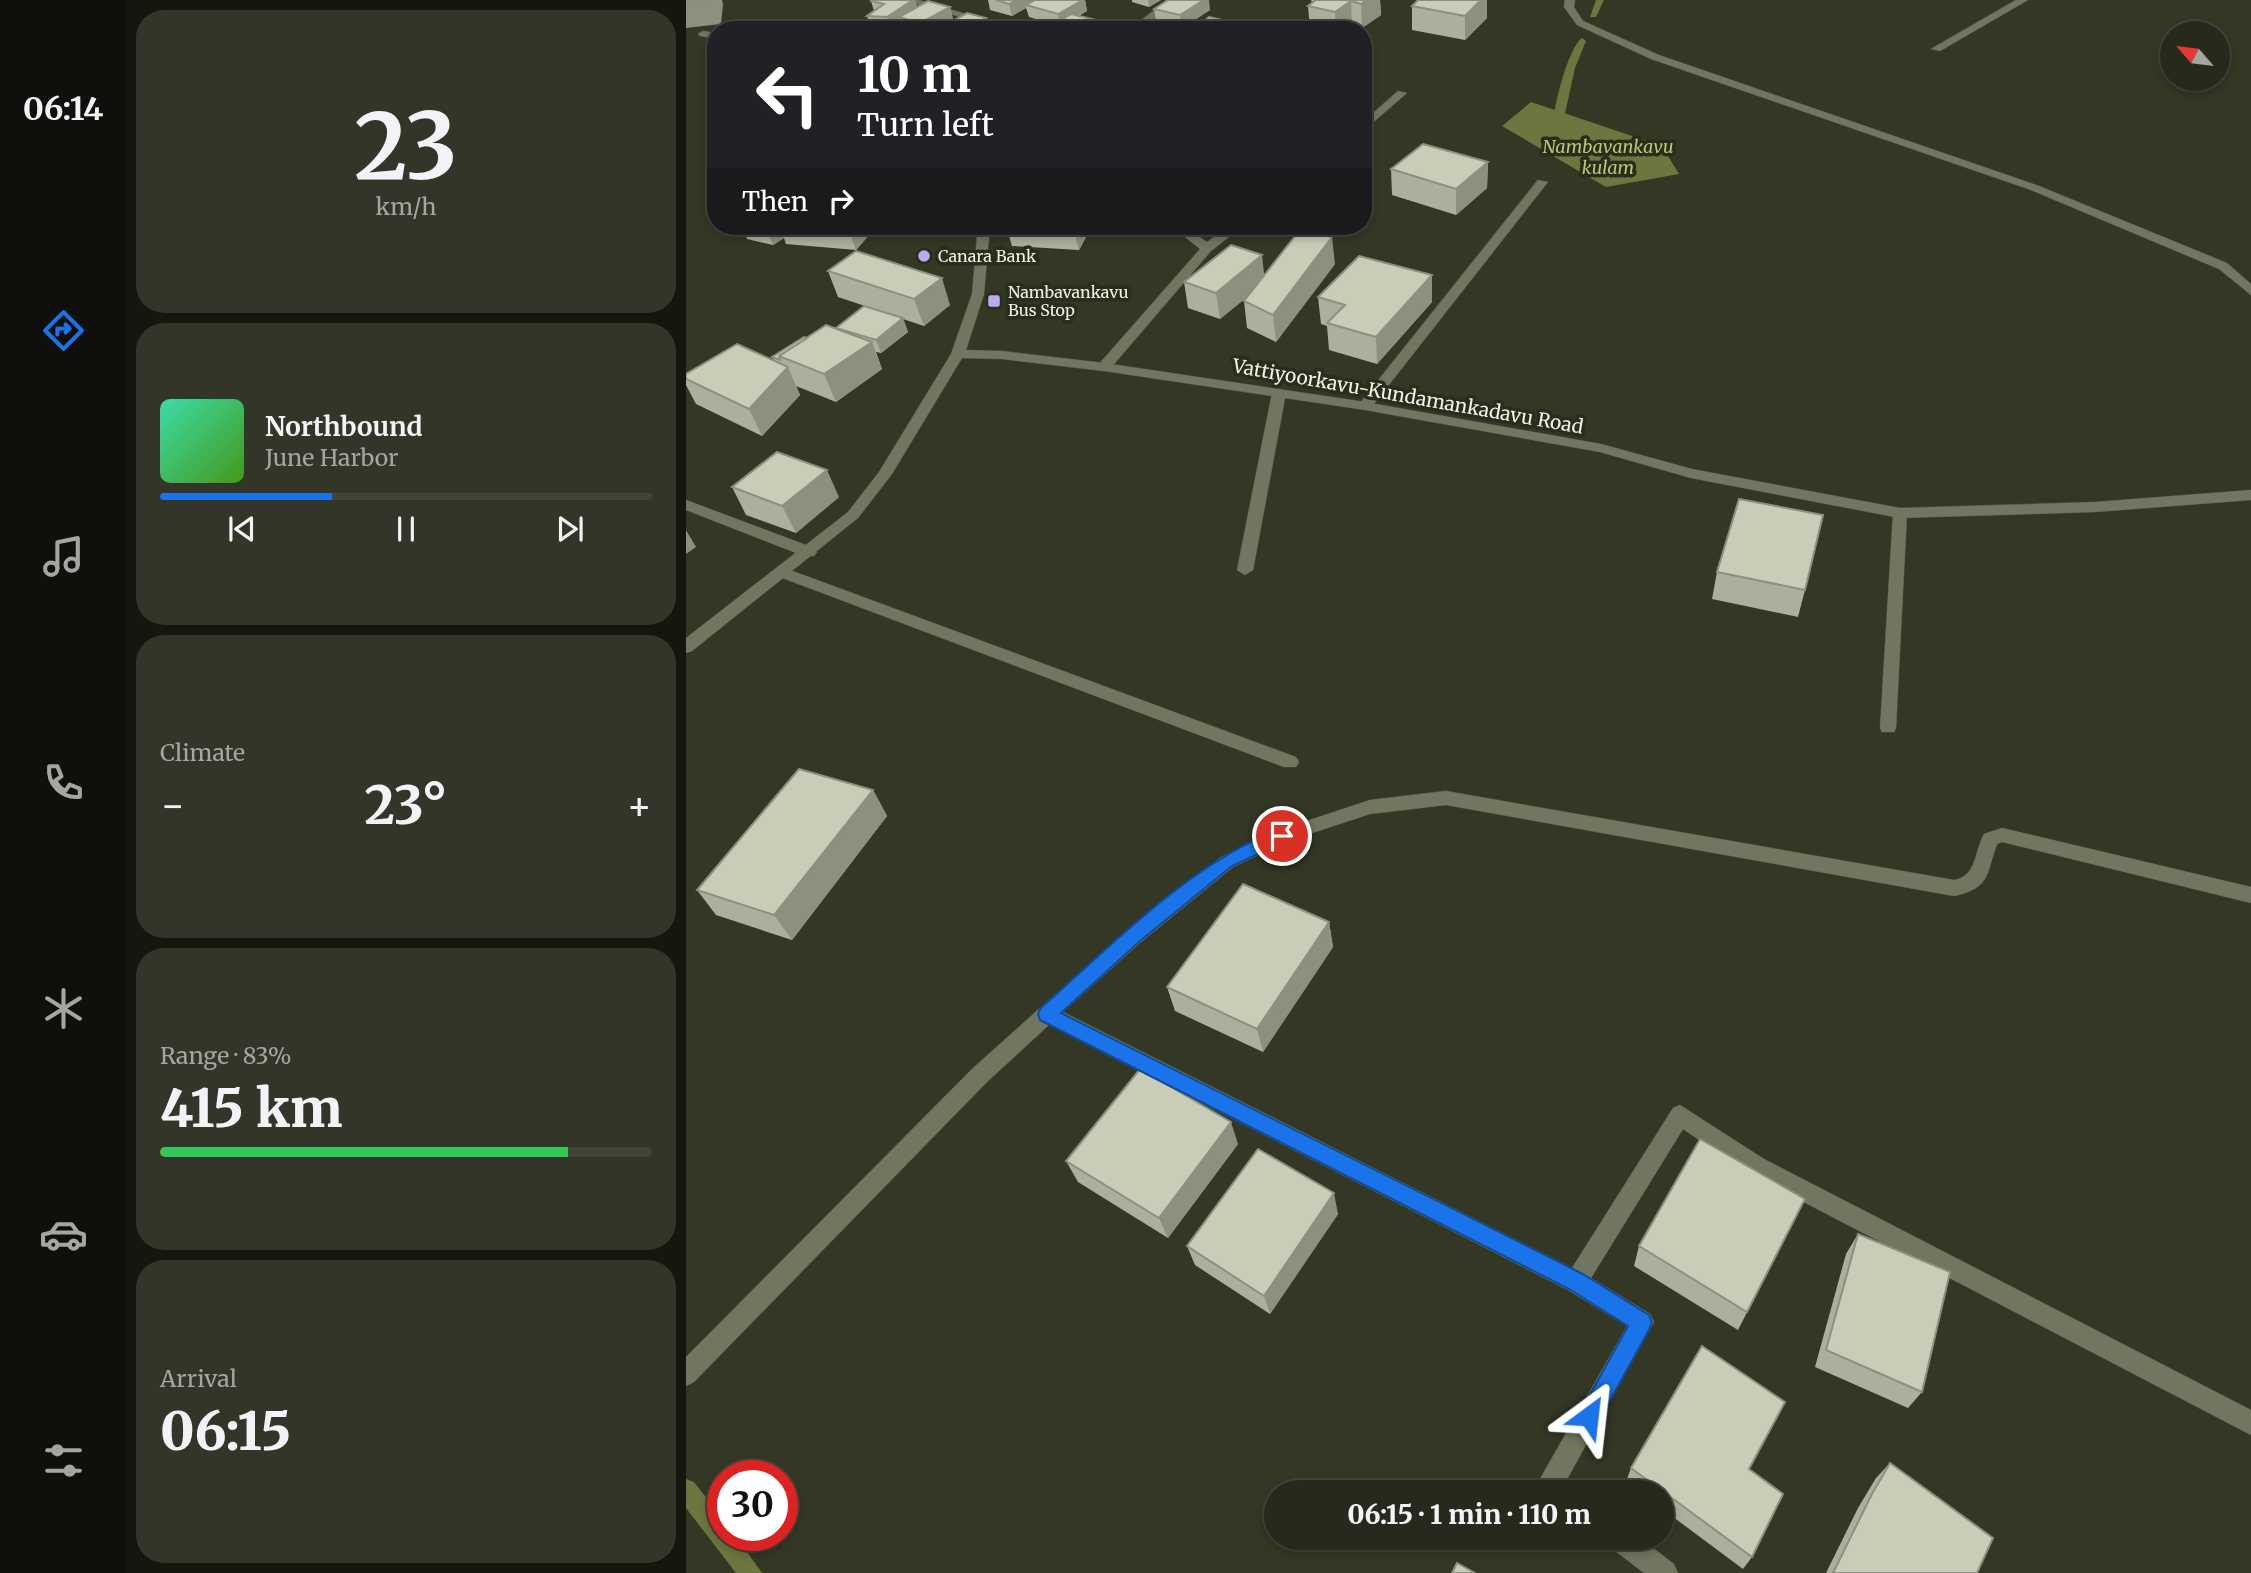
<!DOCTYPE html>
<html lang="en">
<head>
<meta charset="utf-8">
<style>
	:root { --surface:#26291b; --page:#323528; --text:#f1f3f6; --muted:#a4a6a3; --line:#42453a; --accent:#1a73e8 }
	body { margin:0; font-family:Merriweather,serif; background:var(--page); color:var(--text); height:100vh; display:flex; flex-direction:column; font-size:26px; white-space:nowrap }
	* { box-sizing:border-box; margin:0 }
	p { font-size:23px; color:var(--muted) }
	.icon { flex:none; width:38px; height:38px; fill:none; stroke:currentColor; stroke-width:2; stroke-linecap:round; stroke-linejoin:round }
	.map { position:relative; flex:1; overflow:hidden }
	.drawer { display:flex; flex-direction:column; gap:10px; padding:10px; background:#15170f; width:560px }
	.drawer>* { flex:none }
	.top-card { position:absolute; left:21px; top:21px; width:665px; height:214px; border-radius:28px; box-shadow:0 4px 10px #0003,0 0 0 2px var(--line); background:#202124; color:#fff; overflow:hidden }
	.needle { width:46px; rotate:298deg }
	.buttons { position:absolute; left:1474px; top:21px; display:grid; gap:14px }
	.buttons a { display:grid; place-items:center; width:70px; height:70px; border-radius:50%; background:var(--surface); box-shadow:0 4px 10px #0003,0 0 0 2px var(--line); font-size:35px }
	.speed { position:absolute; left:21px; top:1460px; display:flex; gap:14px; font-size:35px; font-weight:700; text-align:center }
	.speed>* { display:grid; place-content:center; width:91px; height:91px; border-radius:50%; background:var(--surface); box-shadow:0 4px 10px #0003,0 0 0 2px var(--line); line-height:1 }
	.speed .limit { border:10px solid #d22; background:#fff; color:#111 }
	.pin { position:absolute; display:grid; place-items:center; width:60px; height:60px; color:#fff; margin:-30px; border:4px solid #fff; border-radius:50%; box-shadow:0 2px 7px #0007 }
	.me { position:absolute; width:77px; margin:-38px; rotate:30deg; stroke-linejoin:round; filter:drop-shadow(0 0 5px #0008) }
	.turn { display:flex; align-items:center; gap:24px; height:147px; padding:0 35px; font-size:32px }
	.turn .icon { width:91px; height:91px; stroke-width:2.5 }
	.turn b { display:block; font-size:49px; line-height:60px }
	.then { display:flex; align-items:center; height:66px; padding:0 35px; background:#0003; gap:14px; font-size:26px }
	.big { font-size:52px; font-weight:800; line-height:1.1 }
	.drawer .card { flex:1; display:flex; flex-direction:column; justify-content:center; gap:10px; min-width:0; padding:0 24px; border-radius:28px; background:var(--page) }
	.drawer .dial { align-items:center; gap:0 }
	.dial b { font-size:91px; line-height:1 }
	.song { display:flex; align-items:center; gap:21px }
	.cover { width:84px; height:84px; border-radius:10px; background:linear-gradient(135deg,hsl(160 70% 55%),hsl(100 70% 35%)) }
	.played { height:7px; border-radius:4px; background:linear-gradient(90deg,var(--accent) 35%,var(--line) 35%) }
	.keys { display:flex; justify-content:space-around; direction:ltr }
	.heat { display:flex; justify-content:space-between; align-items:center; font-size:38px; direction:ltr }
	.charge { height:10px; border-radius:5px; background:linear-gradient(90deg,#34c759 83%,var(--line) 0) }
	.trip { position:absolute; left:578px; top:1480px; width:410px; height:70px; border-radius:35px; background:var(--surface); box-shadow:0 4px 10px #0003,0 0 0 2px var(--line); font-weight:800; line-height:70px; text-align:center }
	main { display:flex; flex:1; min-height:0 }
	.tab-bar { display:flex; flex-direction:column; width:126px; justify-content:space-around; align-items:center; background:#0f100b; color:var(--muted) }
	.tab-bar .icon { width:49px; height:49px }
	.tab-bar .on { color:var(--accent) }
	.tab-bar b { font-size:32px; color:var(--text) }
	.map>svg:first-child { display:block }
	.water { fill:#6c763f }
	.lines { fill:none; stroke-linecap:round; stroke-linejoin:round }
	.stream { fill:#6c763f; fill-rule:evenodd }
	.minor-casing { stroke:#525546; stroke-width:1 }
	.tertiary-casing { stroke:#525546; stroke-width:1 }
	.minor { fill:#717661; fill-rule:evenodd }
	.tertiary { fill:#717661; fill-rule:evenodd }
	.wall { fill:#abb09d }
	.shaded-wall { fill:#8b907f }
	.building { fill:#c7cdb6; stroke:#8b907f; stroke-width:2 }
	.route { fill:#1a73e8; stroke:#114b97; stroke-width:2 }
	.poi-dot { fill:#bfa8f4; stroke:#292d1b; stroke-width:2.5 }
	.labels { text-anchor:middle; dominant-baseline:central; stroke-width:7; stroke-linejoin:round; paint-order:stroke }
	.far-poi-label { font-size:16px; fill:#f0f2e7; stroke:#292d1b; text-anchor:start }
	.far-water-label { font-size:18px; font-style:italic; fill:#b8c875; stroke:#292d1b }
	.street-label { font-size:19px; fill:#f0f2e7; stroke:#292d1b }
</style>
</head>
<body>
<main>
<nav class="tab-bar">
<b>06:14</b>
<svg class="icon on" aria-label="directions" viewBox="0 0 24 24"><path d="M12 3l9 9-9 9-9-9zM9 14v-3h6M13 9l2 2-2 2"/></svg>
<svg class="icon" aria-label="music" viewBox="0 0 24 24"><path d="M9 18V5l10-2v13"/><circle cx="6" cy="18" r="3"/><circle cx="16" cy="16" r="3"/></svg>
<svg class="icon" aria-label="phone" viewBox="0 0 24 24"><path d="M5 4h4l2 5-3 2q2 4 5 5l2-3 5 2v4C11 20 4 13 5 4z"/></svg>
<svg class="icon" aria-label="climate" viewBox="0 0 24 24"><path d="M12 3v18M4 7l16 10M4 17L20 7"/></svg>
<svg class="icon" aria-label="car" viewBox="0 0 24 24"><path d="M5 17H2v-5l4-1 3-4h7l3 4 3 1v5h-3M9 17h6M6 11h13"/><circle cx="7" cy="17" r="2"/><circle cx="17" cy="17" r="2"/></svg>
<svg class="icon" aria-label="filters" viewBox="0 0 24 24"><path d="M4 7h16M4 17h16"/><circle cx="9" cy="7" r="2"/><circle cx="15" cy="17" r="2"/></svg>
</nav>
<section class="drawer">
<div class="card dial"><b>23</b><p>km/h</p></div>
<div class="card">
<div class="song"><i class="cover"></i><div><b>Northbound</b><p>June Harbor</p></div></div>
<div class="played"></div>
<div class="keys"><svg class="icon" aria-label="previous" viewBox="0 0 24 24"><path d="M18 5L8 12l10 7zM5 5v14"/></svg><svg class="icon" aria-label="pause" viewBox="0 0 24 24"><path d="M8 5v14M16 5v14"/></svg><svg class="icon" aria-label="next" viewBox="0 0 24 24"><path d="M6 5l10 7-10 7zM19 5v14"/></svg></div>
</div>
<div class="card"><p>Climate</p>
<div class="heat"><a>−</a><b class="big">23°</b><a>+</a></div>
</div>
<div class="card"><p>Range · 83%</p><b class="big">415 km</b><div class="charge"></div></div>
<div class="card"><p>Arrival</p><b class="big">06:15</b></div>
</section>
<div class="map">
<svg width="1565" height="1573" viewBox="0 0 1565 1573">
	<rect width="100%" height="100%" fill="#333724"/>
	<polygon class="water" points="845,102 976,146 993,174 920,187 816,126"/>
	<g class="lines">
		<g class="stream">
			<polygon points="910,0 918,0 910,17 904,17"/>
			<path d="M896,38L900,41L889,68L875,132L867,134C864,117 882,47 896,38Z"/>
			<polygon points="0,1479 8,1482 37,1519 37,1535 49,1535 76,1573 50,1573 0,1508"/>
		</g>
		<defs>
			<g id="minor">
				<polygon points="218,0 233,0 334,30 317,30"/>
				<polygon points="879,0 889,0 888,7 897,21 973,55 1353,186 1541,263 1565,284 1565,295 1533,269 1345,190 965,59 891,25 878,7"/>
				<polygon points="1330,0 1342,0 1254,51 1245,49"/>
				<polygon points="17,31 30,33 30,39 14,36 12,34"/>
				<polygon points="712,91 721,93 677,131 677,122"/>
				<polygon points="852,180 862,182 684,409 674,409 674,403"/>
				<polygon points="485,226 498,226 521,242 544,226 557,226 525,251 423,370 413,370 413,364 514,249"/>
				<polygon points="593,389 600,393 567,570 559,575 551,570 586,393"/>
				<polygon points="0,500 128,548 131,552 128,556 118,556 0,510"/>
				<polygon points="1214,508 1221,513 1210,728 1208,732 1196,732 1194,728 1207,513"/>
				<polygon points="96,567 610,757 613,762 610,767 598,767 91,576 88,572 91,568"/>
				<path d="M760,791L1268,880C1291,876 1288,852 1298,834L1316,828L1565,887V903L1316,842L1311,844C1300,874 1305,888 1268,896L760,805L684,814L602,841L547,867L455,942L377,1012L886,1268L987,1108L994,1105L1078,1159L1565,1410V1435L1062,1173L997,1129L905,1278L964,1314L968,1322L879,1483L884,1493H854L852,1486L855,1477L941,1326L882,1290L363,1025L301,1082L8,1382L0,1386V1357L287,1068L441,930L535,857L590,831L684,800Z"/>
				<polygon points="920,1538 954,1538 988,1564 992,1573 958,1573 924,1547"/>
			</g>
			<g id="tertiary">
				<polygon points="482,0 493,0 454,30 442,30"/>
				<polygon points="292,226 304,226 298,294 280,350 316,351 418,363 679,402 915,444 1006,469 1214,508 1409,502 1565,490 1565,500 1409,512 1214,518 1005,478 914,452 679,410 418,371 316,359 276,358 206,474 172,518 6,651 0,653 0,638 162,512 193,472 265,354 286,294"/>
			</g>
		</defs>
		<use href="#minor" class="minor-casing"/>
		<use href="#tertiary" class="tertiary-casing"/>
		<use href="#minor" class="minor"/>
		<use href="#tertiary" class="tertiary"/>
	</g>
	<g class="wall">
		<polygon points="186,0 229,0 231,7 264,7 267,19 248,30 210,30 216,27 215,23 205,29 185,28 181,16 188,11 185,1"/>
		<polygon points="302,0 399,0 401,11 393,16 420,30 341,30 366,28 365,25 367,24 343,17 340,8 326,16 304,10"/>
		<polygon points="446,0 475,0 463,7 446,2"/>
		<polygon points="625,0 694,0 695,15 676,28 666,26 660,30 624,30 622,6 626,3"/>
		<polygon points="726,6 801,18 779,40 726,30"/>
		<polygon points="468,9 524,10 496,28 470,21"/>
		<polygon points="802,162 801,188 770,215 706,195 705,169"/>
		<polygon points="56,226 191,226 170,250 100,244 98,238 87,245 61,239"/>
		<polygon points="320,226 406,226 393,250 326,246"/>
		<polygon points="649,264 590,342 561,328 558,301 561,297 534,319 502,308 498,282 578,275"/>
		<polygon points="142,271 264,305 238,326 217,319 222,332 195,353 190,352 196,369 150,402 110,386 114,395 76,436 10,404 0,385 0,374 88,361 86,357 121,338 151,329 188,309 152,297"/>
		<polygon points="632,297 746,302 691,364 643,350 641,326 635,324"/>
		<polygon points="46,487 153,497 110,533 60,515"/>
		<polygon points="1031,572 1119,590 1112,617 1026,599"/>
		<polygon points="187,790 201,816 106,940 30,915 11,890"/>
		<polygon points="643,922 647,947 577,1052 489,1011 481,987"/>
		<polygon points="552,1144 482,1238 392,1182 380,1161"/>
		<polygon points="1119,1199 1052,1330 948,1266 953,1246"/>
		<polygon points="652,1214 584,1314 509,1265 501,1246"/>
		<polygon points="1172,1234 1236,1392 1222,1408 1129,1367 1160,1254"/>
		<polygon points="1204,1463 1291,1573 1140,1573 1172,1508 1190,1478"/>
		<polygon points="945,1468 1063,1469 1066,1557 1057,1569 975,1508 975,1493 955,1493 940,1482"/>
	</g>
	<g class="shaded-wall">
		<polygon points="21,0 36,0 37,4 35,24 0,28 0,2"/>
		<polygon points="227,0 229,0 232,11 213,17 215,23 205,29 201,17"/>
		<polygon points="330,0 353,0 340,5 340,8 326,16 323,4"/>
		<polygon points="397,0 399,0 401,11 374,26 372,14"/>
		<polygon points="462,0 475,0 463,7"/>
		<polygon points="518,0 523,0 524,10 496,28 494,15"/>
		<polygon points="680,0 694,0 695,15 676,28 675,4"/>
		<polygon points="795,0 801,0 801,18 779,40 779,16"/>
		<polygon points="665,1 666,26 660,30 650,30 649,12"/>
		<polygon points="264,7 267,19 248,30 222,30"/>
		<polygon points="300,18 303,30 279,30"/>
		<polygon points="418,22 420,30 406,30"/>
		<polygon points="329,24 330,30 321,30"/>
		<polygon points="554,24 555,30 546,30"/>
		<polygon points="802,162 801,188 770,215 770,189"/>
		<polygon points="90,226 93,226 98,238 87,245 81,232"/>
		<polygon points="161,226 191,226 170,250"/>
		<polygon points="387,226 406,226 393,250"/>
		<polygon points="646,237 649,264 590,342 587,315"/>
		<polygon points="576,255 579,282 534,319 530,293"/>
		<polygon points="746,275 746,302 691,364 690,337"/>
		<polygon points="256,278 264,305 238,326 228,299"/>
		<polygon points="217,318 222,332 195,353 190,340"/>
		<polygon points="186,342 196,369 150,402 138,374"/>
		<polygon points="102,367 114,395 76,436 63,409"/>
		<polygon points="141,470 153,497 110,533 96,506"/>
		<polygon points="0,530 10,547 0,554"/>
		<polygon points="187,790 201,816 106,940 88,915"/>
		<polygon points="643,922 647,947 577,1052 571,1029"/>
		<polygon points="545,1122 552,1144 482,1238 473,1218"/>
		<polygon points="648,1193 652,1214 584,1314 578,1296"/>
	</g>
	<g class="building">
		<polygon points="0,0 21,0 0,2"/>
		<polygon points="186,0 227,0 201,17 181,16 198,4 185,1"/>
		<polygon points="310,0 330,0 323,4"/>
		<polygon points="349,0 397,0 372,14 340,5"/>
		<polygon points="482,0 518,0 494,15 468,9"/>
		<polygon points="630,0 680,0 675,4 665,1 649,12 622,6"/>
		<polygon points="732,0 795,0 779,16 726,6"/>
		<polygon points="242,1 264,7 222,30 210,30 227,21 213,17"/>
		<polygon points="281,13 300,18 279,30 250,30"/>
		<polygon points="385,14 418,22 406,30 383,30 365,25"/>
		<polygon points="523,17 554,24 546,30 523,30 510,27"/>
		<polygon points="309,20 329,24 321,30 295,30"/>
		<polygon points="351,24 372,30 341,30"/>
		<polygon points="737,144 802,162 770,189 705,169"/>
		<polygon points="56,226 90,226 81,232"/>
		<polygon points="613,231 646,237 587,315 558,301"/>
		<polygon points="545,245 576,255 530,293 498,282"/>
		<polygon points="170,251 256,278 228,299 142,271"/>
		<polygon points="673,256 746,275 690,337 641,323 659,305 632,297"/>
		<polygon points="178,306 217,318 190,340 150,328"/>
		<polygon points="140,325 186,342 138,374 93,356"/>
		<polygon points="118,337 121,338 93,356 94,360 86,357"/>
		<polygon points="51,344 102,367 63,409 0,379 0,374"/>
		<polygon points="91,452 141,470 96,506 46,487"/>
		<polygon points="1053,499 1137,515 1119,590 1031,572"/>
		<polygon points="113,769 187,790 88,915 11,890"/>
		<polygon points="557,884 643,922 571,1029 481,987"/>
		<polygon points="454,1069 545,1122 473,1218 380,1161"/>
		<polygon points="1014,1139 1119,1199 1061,1312 953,1246"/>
		<polygon points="572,1149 648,1193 578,1296 501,1246"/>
		<polygon points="1172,1234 1264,1272 1236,1392 1140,1350"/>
		<polygon points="1016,1346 1099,1402 1063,1469 1097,1494 1066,1557 945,1468"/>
		<polygon points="1204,1463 1307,1538 1291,1573 1147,1573 1186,1494"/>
		<polygon points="771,1563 789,1573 766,1573"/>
	</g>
	<path class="route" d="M596,829L602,831L604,836L602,840L546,866L454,941L375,1013L897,1274L963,1315L966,1322L963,1330L911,1424L903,1427L895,1424L892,1416L942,1326L883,1289L354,1020L352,1014L354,1009C421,949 511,857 596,829Z"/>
	<g class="poi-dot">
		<circle cx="238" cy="256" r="7"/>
		<rect x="301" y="294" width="14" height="14" rx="3.5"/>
	</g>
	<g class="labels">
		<g class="far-poi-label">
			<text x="252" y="256">Canara Bank</text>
			<text x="322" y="292">Nambavankavu<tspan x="322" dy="18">Bus Stop</tspan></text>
		</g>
		<g class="far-water-label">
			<text x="922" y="146">Nambavankavu<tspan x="922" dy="21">kulam</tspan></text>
		</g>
		<g class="street-label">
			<text transform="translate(722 396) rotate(10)">Vattiyoorkavu-Kundamankadavu Road</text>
		</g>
	</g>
</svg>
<div class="buttons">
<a><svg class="needle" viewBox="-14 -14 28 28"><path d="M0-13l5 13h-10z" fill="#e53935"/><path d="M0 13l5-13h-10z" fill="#a4a6a3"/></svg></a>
</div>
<div class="speed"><div class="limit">30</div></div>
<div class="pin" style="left:596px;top:836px;background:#d93025"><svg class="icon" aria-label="arrive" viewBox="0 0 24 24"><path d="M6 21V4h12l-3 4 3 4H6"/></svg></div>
<svg class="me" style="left:903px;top:1416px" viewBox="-20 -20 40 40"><path d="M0-17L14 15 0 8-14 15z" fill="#1a73e8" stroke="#fff" stroke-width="4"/></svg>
<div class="trip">06:15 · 1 min · 110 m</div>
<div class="top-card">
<div class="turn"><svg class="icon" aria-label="left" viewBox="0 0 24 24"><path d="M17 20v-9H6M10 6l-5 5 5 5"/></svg><div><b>10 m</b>Turn left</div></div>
<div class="then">Then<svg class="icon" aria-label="right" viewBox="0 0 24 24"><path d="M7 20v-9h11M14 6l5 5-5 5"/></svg></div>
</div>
</div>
</main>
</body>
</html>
